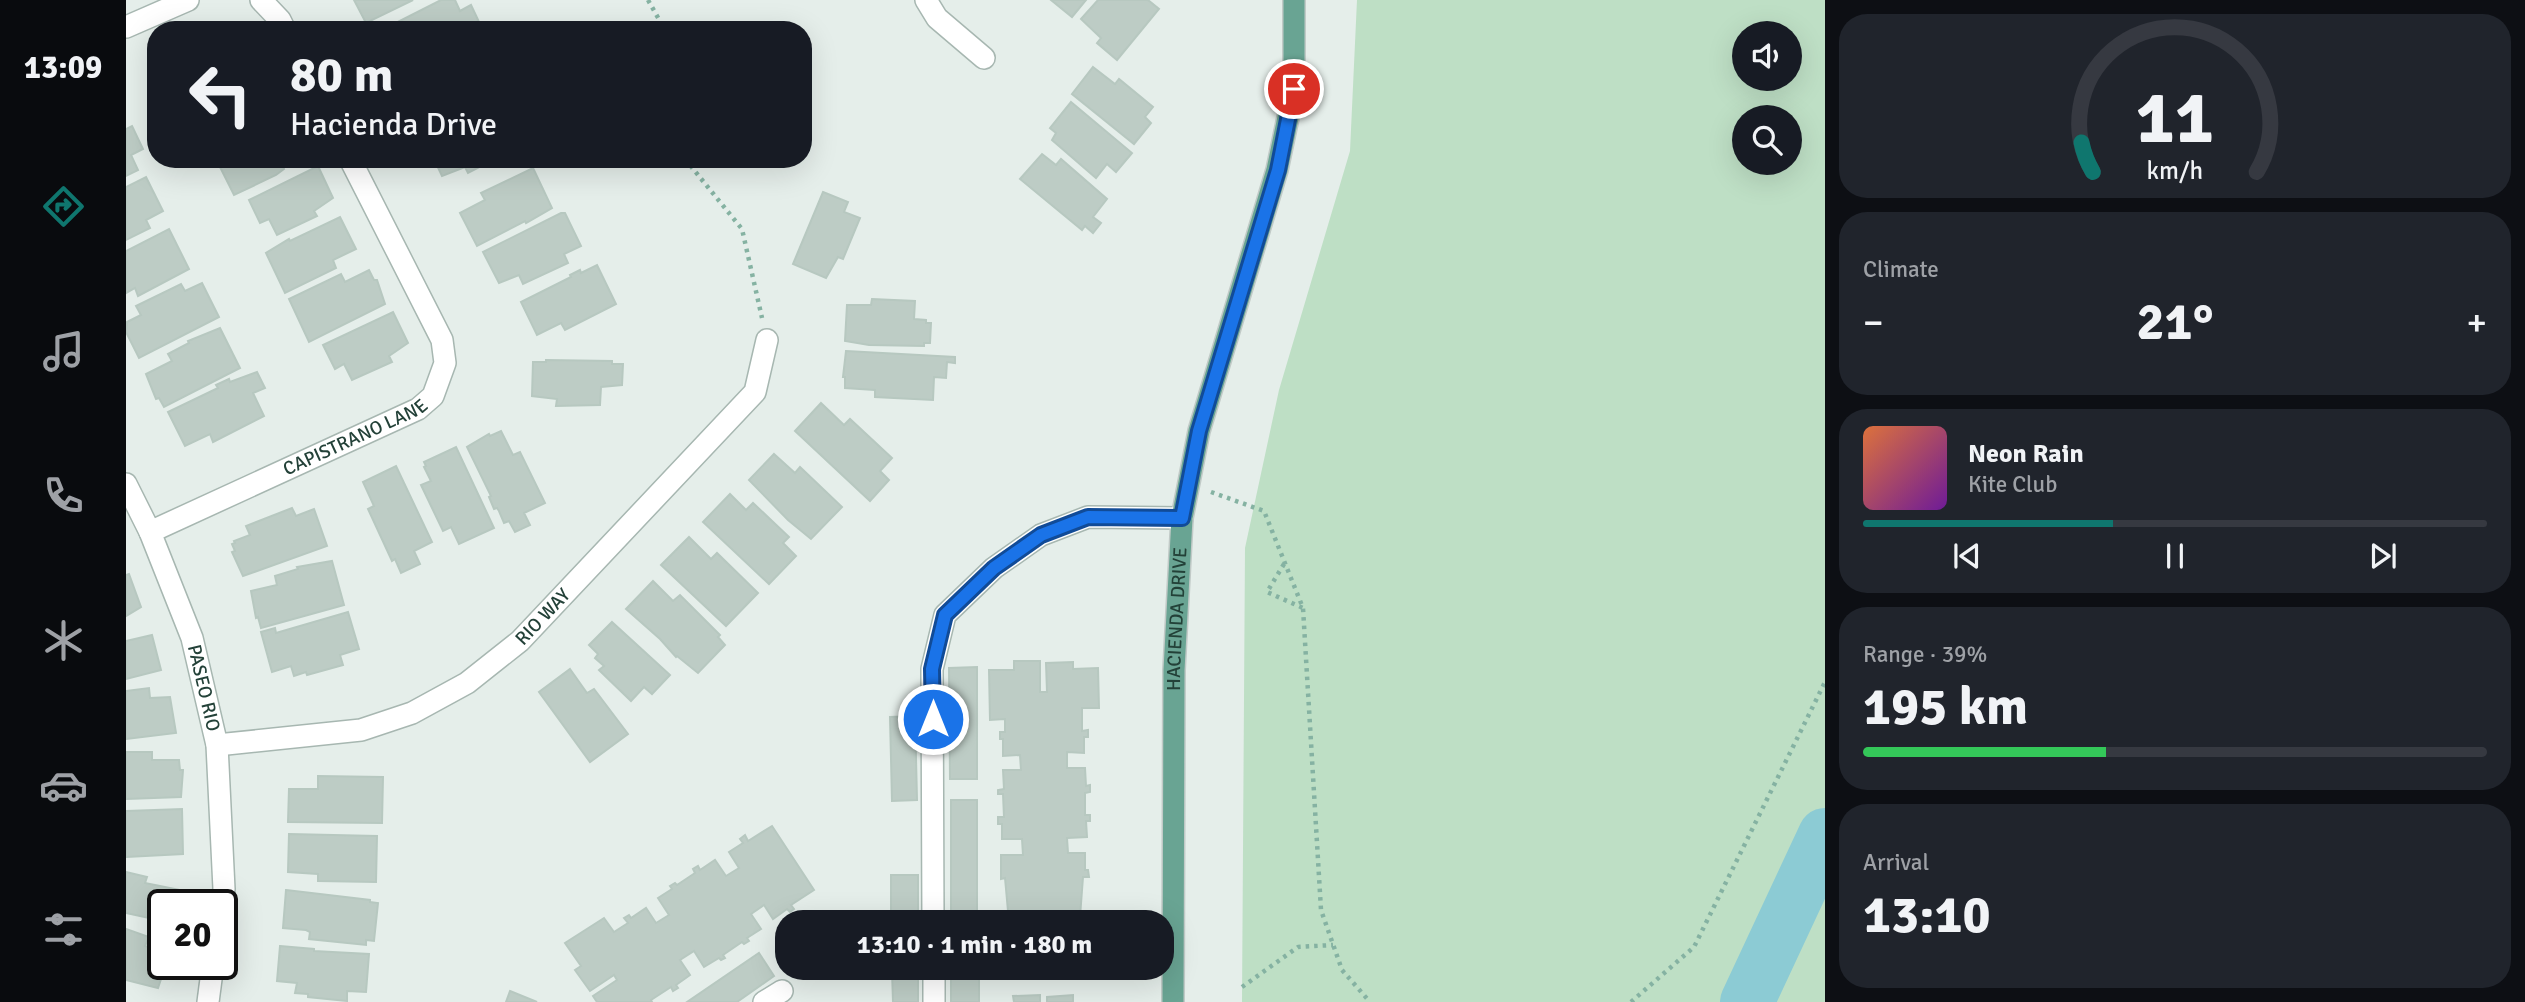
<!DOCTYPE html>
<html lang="en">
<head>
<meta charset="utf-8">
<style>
	:root { --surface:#171b24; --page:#20242c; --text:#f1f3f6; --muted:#9ea1a6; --line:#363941; --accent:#0f766e }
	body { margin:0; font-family:Signika,sans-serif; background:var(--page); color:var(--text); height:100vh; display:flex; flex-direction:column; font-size:26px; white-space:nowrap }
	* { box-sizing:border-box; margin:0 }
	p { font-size:23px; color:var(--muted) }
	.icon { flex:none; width:38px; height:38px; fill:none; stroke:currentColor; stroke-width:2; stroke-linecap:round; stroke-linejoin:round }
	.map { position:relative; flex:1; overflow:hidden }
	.details { display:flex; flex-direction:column; gap:14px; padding:14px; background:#0d0f14; width:700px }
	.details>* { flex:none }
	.hud { position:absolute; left:21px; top:21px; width:665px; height:147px; border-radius:28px; box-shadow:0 7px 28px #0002; background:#171b24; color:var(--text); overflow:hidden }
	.buttons { position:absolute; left:1606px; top:21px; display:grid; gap:14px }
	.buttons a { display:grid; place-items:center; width:70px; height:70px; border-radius:50%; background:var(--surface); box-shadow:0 7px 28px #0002; font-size:35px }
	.speed { position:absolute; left:21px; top:889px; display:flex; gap:14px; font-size:35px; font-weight:700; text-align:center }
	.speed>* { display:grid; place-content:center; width:91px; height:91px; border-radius:50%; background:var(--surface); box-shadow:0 7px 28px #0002; line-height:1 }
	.speed .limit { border:4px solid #111; border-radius:10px; background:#fff; color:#111 }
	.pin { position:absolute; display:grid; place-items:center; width:60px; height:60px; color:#fff; margin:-30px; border:4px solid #fff; border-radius:50%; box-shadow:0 2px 7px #0007 }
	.me { position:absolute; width:77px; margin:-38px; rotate:0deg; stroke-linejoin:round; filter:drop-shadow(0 0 5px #0008) }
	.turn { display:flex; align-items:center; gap:24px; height:147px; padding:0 28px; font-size:32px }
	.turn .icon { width:91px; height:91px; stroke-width:2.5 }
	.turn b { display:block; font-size:49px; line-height:60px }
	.big { font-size:52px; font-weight:800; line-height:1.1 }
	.details .card { flex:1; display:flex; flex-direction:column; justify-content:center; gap:10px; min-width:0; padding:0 24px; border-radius:28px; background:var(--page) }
	.details .dial { align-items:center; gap:0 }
	.dial svg { height:182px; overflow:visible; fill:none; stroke:var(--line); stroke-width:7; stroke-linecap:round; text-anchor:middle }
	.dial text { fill:var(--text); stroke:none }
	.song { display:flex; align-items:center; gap:21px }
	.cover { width:84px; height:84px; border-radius:10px; background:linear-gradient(135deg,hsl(20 70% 55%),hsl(280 70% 35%)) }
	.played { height:7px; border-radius:4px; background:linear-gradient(90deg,var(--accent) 40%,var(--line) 40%) }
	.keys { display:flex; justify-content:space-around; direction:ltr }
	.heat { display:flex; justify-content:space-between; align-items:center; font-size:38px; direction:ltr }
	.charge { height:10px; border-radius:5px; background:linear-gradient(90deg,#34c759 39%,var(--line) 0) }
	.trip { position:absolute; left:649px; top:910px; width:399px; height:70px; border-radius:28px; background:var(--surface); box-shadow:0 7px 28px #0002; font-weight:800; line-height:70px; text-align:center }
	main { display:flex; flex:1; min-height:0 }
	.tabs { display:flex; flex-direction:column; width:126px; justify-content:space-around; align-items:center; background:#090b0e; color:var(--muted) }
	.tabs .icon { width:49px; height:49px }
	.tabs .selected { color:var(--accent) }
	.tabs b { font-size:32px; color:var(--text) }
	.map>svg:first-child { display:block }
	.green { fill:#bedfc5; fill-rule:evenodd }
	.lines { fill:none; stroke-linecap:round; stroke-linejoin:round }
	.river { stroke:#8ccbd4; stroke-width:54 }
	.building { fill:#bdccc5; stroke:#b7c8c0; stroke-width:2 }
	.minor-casing { stroke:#a7b7b1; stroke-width:24 }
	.major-casing { stroke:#c1cac7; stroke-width:24 }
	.path { stroke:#85b2a2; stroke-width:4.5; stroke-dasharray:3.5 5; stroke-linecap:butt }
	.minor { stroke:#fff; stroke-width:21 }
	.major { stroke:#69a493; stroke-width:21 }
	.route-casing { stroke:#114b97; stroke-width:18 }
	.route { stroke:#1a73e8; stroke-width:12 }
	.labels { text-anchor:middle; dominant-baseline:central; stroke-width:5; stroke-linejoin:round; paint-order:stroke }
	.street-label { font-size:19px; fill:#234138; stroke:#f6faf8 }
</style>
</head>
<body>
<main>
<nav class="tabs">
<b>13:09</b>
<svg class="icon selected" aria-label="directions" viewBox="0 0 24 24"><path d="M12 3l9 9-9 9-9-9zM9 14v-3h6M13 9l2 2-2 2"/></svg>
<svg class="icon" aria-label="music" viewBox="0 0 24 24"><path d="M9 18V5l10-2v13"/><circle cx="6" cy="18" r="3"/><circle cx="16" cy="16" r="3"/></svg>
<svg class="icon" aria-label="phone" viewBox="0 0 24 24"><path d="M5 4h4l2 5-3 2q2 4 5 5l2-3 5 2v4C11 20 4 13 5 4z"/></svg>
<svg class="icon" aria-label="climate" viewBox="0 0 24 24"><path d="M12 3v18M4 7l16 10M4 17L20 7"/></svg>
<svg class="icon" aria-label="car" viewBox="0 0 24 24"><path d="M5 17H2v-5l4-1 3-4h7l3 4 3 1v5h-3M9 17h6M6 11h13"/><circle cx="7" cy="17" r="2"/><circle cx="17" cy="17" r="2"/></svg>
<svg class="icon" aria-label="filters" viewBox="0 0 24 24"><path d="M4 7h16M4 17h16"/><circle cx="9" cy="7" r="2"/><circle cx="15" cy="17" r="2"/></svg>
</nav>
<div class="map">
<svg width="1699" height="1002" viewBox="0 0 1699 1002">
	<rect width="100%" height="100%" fill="#e5eeea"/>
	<path class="green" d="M1231,0H1699V1002H1116L1119,548L1153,390L1224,151ZM1619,33H1664V79H1619ZM1619,117H1664V163H1619Z"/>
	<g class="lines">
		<polyline class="river" points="1621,1002 1699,835"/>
	</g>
	<g class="building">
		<polygon points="228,0 287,0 240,23"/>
		<polygon points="315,0 329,0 334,11 345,5 353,22 342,30 256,30"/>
		<polygon points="925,0 960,0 946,17"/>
		<polygon points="972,0 1022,0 1033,9 991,60 971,43 975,38 955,19"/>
		<polygon points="967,67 989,84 993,79 1027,107 1019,117 1025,123 1008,144 946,94"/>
		<polygon points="945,102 1006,153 990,172 981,164 970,178 926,140 930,133 924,128"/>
		<polygon points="6,126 17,149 5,155 12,170 0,176 0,129"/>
		<polygon points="916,154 930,165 935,159 981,199 967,217 975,223 967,233 959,226 956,230 894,179"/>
		<polygon points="90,159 162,159 155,163 158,169 150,175 108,195"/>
		<polygon points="308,159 369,159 342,173 339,167 316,176"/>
		<polygon points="192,166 207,198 188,211 191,216 151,235 143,219 134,223 123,200"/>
		<polygon points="407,168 426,208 400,223 399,221 351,246 334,213 359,200 355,193"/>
		<polygon points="20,177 37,211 20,220 24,228 0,240 0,187"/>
		<polygon points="697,192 722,202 718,212 734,218 717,259 712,257 700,278 667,264"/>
		<polygon points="435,213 439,213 455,246 438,254 442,263 397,284 393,275 373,283 357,252"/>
		<polygon points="214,217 230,249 207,260 210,268 159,293 140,253 163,239 164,241"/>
		<polygon points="43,229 63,269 12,296 9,288 0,293 0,251"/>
		<polygon points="471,265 490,304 439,330 435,323 411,335 395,302 445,277 444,275 454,270 455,273"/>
		<polygon points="243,270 248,280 251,280 259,304 183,342 163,299 215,274 219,282"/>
		<polygon points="76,283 93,317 13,358 0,332 1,322 15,315 10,306 55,284 59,291"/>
		<polygon points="746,299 789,301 788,319 800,320 800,323 805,323 804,343 798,343 798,346 743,345 719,341 721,305 745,305"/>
		<polygon points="267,312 282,343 263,356 266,362 226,380 218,364 209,369 197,345"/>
		<polygon points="94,328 114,368 38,407 33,398 30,399 20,374 46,361 42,354 63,343 62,341"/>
		<polygon points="720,351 829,357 829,363 821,362 820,378 808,377 807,400 749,397 749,390 719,388 719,377 717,377"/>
		<polygon points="420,360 486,361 486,364 497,364 496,385 475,387 474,405 430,406 431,399 406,396 407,362 420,362"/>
		<polygon points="131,372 139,388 127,393 138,416 87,442 84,434 59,446 42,412 92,388 90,385 103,379 104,382"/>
		<polygon points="695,403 718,425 724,419 766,458 754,471 763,480 744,501 669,431"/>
		<polygon points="375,431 387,455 394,452 419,503 398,513 404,525 389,532 383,521 378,523 373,511 371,508 368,509 363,497 365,496 341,447 363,434 364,436"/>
		<polygon points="330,447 368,528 333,544 325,527 317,531 295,485 305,481 298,467 300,466 298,462"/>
		<polygon points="648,454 669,473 674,467 716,507 685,539 662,520 623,480"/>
		<polygon points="270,466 306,542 288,551 294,564 275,573 269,559 266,561 242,509 248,506 237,482"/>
		<polygon points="604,494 620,510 627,503 663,537 657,543 670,556 643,584 577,522"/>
		<polygon points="166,508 170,516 188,509 201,546 117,576 106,552 109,551 106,544 109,543 108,541 124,535 120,526"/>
		<polygon points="563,537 585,559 591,553 632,593 600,626 535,565"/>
		<polygon points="206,561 218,605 135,628 132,617 130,618 125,591 151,585 149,576 172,569 171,567"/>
		<polygon points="3,574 15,607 0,616 0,575"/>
		<polygon points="527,581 547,601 554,595 594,635 592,637 599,645 572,673 551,656 550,657 534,639 500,609"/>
		<polygon points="222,612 233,649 214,655 217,665 181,675 180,672 168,676 165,666 146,672 135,632 149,628 150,633"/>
		<polygon points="486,622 544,675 526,694 518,687 505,701 473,670 478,666 469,658 472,654 463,645"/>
		<polygon points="26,635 35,670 0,679 0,641"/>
		<polygon points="888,661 914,661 914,692 921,692 920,663 947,662 947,669 972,668 973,708 956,708 956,731 962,730 962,737 958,737 958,753 941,752 941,768 959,768 960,786 964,785 964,792 959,793 959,815 964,815 964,821 960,821 961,837 941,838 942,853 959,853 959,870 962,870 963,877 957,877 954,917 920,918 920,922 883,922 879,878 875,879 875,855 897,855 896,839 876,839 876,824 872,824 872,817 878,817 877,794 872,794 872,790 878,789 877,770 895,770 894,755 877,756 877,739 874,739 874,732 879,732 879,719 864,720 863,670 888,670"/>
		<polygon points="851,667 851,779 824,779 823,668"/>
		<polygon points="444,669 461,693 468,689 502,734 464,762 413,692"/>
		<polygon points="23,688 24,698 44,697 50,733 0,739 0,691"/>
		<polygon points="789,716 791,800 766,801 764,717"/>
		<polygon points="0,752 26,752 26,760 53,760 54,770 57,770 55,797 0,799"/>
		<polygon points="192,776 257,777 256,823 162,822 163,789 192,789"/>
		<rect x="825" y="800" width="26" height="112"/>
		<polygon points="56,809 57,854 0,857 0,811"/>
		<polygon points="646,826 688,890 665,905 668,909 664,912 661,909 647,919 638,905 625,914 635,929 621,938 623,941 618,944 616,942 597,955 599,958 595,960 593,958 578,967 568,951 554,960 564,975 550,985 552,988 547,991 545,987 525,1000 526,1002 471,1002 467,996 491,980 488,975 464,991 449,970 455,966 439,943 478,918 488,932 502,923 498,918 503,915 505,918 520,908 530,923 543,915 532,898 546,889 544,886 549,883 551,885 569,873 567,869 572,866 574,870 589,860 600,876 613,868 603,852 617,843 614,839 619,835 622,841"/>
		<polygon points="163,834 251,836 250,882 192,881 192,874 162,872"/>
		<polygon points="0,872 21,877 19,883 54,890 51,905 37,905 37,921 0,913"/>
		<rect x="765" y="875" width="27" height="47"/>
		<polygon points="160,890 244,900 244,902 252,903 248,941 240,940 240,945 183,939 184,932 180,930 157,928"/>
		<polygon points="0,929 23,937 19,946 27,949 30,940 37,943 37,964 40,964 32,988 0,980"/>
		<polygon points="154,946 188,949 188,951 243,954 240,992 221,991 221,1001 182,997 182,994 169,993 171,983 151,981"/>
		<polygon points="633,953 648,976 611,1002 561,1002"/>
		<rect x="825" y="968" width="28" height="34"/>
		<polygon points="792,970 792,1002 767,1002 766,971"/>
		<polygon points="384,991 411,1002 380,1002"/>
		<polygon points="914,995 914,1002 888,1002 887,996"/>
		<polygon points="947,995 947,1002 921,1002 921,997"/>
	</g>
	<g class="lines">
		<defs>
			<g id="minor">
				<polyline points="135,0 154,20 159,30"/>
				<polyline points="800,0 811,18 858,58"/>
				<polyline points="0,27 62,0"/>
				<path id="s1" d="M0,484L24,532L66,638L91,745L98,889L95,905"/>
				<path id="s2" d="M24,532L292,409L307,396L319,363L316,340L224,159"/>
				<path id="s3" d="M91,745L235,730L286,713L341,683L394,641L629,392L641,340"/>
				<polyline points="807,922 806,669 819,615 868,568 915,535 962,517 1056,518"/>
				<polyline points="808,968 808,1002"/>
				<polyline points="82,1002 87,964"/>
				<polyline points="638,1002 656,991"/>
			</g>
			<g id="major">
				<path id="s4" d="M1047,1002L1048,670L1056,518L1073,431L1151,170L1168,89V0"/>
			</g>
		</defs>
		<use href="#minor" class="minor-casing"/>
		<use href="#major" class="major-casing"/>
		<g class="path">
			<polyline points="522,0 539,30"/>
			<polyline points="559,159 616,229 636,318"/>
			<polyline points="1085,492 1138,511 1177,608 1195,910 1216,970 1244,1002"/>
			<polyline points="1158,564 1141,592 1177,608"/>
			<polyline points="1116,987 1172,947 1207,945"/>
			<polyline points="1505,1002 1568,947 1699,682"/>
		</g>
		<use href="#minor" class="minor"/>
		<use href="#major" class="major"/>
	</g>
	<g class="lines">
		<defs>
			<polyline id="route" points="807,719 806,669 819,615 868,568 915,535 962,517 1056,518 1073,431 1152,170 1168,89"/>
		</defs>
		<use href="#route" class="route-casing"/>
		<use href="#route" class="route"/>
	</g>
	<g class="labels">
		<g class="street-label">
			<text stroke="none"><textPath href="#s2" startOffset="226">CAPISTRANO LANE</textPath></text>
			<text stroke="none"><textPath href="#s3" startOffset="362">RIO WAY</textPath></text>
			<text stroke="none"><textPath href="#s4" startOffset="383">HACIENDA DRIVE</textPath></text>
			<text stroke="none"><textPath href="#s1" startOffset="219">PASEO RIO</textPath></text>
		</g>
	</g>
</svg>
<div class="buttons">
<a><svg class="icon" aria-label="sound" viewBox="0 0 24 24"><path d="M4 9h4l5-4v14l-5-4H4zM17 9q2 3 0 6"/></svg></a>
<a><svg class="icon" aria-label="search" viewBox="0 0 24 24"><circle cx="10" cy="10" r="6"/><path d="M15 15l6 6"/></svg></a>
</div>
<div class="speed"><div class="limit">20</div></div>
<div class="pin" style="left:1168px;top:89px;background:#d93025"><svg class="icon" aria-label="arrive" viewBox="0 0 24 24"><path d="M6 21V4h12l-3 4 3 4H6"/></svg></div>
<svg class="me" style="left:807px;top:719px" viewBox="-20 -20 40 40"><circle r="17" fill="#1a73e8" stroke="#fff" stroke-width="3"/><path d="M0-11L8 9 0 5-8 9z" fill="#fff"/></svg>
<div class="trip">13:10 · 1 min · 180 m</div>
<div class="hud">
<div class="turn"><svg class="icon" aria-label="left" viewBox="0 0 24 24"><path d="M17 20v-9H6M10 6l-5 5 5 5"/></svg><div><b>80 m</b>Hacienda Drive</div></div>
</div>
</div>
<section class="details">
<div class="card dial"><svg viewBox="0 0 100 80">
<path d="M14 69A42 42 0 1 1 86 69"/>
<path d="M14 69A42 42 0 0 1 9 56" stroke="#0f766e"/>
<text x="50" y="56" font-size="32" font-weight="700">11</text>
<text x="50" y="72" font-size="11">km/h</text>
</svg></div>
<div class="card"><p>Climate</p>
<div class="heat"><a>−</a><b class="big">21°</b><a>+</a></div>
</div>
<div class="card">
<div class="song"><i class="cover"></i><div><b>Neon Rain</b><p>Kite Club</p></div></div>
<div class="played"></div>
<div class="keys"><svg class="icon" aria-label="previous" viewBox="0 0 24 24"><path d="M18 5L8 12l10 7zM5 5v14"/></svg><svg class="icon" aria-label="pause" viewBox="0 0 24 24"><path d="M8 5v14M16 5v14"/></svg><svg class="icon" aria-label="next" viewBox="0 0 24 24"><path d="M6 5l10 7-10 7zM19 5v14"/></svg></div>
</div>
<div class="card"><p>Range · 39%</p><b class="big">195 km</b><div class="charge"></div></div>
<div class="card"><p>Arrival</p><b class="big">13:10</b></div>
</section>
</main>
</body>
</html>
